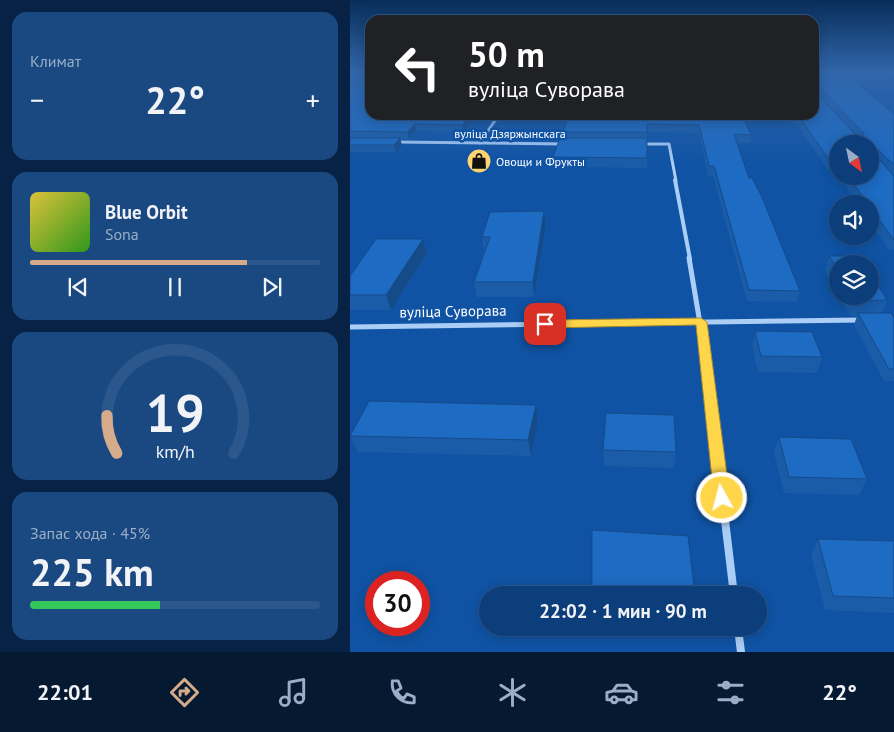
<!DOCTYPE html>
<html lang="ru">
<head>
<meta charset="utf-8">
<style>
	:root { --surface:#0c3e7b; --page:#1a4982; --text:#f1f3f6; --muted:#9aaec7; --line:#2c578c; --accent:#d6ab8b }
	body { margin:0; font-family:"PT Sans",sans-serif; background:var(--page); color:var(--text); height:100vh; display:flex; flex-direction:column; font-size:19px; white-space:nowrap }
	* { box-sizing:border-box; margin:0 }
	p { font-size:16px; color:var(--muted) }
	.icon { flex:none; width:28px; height:28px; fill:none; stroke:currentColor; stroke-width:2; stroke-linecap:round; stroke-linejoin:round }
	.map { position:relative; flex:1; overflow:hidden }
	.sheet { display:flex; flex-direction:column; gap:12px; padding:12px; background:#072244; width:350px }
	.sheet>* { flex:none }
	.top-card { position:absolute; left:15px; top:15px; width:454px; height:105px; border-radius:15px; box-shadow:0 2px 12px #0003,0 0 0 1px var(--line); background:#202124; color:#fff; overflow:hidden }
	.needle { width:32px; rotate:147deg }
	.fabs { position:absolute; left:479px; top:135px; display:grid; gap:10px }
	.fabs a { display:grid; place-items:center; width:50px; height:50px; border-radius:50%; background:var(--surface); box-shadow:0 2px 12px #0003,0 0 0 1px var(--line); font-size:25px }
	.speed { position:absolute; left:15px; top:571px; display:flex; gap:10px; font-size:25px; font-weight:700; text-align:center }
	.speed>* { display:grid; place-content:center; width:65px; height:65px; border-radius:50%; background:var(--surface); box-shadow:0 2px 12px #0003,0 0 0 1px var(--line); line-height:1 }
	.speed .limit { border:8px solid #d22; background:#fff; color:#111 }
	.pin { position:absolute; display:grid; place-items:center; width:42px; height:42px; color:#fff; margin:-21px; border-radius:10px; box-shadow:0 2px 8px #0006 }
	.me { position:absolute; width:55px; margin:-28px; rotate:353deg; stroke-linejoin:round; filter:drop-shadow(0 0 4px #0008) }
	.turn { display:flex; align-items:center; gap:18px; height:105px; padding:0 20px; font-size:22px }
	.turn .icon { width:65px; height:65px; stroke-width:2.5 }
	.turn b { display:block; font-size:35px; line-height:42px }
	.big { font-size:38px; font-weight:800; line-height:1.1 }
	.sheet .card { flex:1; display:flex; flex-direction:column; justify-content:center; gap:8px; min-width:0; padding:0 18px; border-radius:15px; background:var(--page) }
	.sheet .dial { align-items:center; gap:0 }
	.dial svg { height:130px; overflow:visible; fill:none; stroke:var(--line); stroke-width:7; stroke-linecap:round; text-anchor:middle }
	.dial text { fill:var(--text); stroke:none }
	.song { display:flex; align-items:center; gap:15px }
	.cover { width:60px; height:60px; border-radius:8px; background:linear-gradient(135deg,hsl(50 70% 55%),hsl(110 70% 35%)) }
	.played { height:5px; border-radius:2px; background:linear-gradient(90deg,var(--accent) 75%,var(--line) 75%) }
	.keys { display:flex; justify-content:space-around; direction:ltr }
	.heat { display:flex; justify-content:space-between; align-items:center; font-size:28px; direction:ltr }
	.charge { height:8px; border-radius:4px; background:linear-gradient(90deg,#34c759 45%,var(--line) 0) }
	.trip { position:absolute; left:129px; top:586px; width:288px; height:50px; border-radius:25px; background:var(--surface); box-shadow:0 2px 12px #0003,0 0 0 1px var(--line); font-weight:800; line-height:50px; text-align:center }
	.dock { display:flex; height:80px; justify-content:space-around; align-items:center; background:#051931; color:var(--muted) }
	.dock .icon { width:35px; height:35px }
	.dock .selected { color:var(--accent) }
	.dock b { font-size:22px; color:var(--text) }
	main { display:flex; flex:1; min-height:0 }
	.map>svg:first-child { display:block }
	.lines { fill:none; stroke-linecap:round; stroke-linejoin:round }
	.minor-far5 { stroke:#abcef6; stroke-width:2.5 }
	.minor-far4 { stroke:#abcef6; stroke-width:3 }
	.minor-far3 { stroke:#abcef6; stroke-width:4 }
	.minor-far2 { stroke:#abcef6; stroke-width:5 }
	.minor-far1 { stroke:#abcef6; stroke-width:6 }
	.minor { stroke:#abcef6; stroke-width:8 }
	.wall { fill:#1a5ca8 }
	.shaded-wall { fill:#154b88 }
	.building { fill:#1e6bc3; stroke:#154b88 }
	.route { fill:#ffd54a; stroke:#a68a30 }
	.labels { text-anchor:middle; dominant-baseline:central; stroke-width:5; stroke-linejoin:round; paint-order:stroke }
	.far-street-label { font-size:12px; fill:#fff; stroke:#1053a4 }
	.far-poi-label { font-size:12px; fill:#fff; stroke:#1053a4; text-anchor:start }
	.street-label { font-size:15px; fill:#fff; stroke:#1053a4 }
</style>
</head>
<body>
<main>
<section class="sheet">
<div class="card"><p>Климат</p>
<div class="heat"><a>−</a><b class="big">22°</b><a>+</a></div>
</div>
<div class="card">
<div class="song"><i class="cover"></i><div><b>Blue Orbit</b><p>Sona</p></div></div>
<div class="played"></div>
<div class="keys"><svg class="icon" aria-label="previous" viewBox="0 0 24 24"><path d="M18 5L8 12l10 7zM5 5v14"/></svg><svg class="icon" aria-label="pause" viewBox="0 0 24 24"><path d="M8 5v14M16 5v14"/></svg><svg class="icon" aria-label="next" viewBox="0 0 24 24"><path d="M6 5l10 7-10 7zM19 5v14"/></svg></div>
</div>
<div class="card dial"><svg viewBox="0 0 100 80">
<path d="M14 69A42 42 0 1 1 86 69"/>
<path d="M14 69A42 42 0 0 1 8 46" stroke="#d6ab8b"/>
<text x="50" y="56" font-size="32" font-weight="700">19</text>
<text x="50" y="72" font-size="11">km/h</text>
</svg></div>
<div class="card"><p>Запас хода · 45%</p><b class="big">225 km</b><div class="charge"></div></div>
</section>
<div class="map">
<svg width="544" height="652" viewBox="0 0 544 652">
	<rect width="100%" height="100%" fill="#1053a4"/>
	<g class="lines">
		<polyline class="minor-far5" points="146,120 149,115"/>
		<g class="minor-far4">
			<polyline points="45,142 214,144"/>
			<polyline points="130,143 146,119"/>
			<polyline points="290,144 319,144 326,181"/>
		</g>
		<polyline class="minor-far3" points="325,180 340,259"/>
		<g class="minor-far2">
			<polyline points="339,258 356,359"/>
			<polyline points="0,327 511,320"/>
		</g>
		<polyline class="minor-far1" points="355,358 371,488"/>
		<g class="minor">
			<polyline points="371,487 384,595"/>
			<polyline points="388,628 391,652"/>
		</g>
	</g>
	<g class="wall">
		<polygon points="0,72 20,72 20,115 127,115 113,132 66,131 59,139 50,139 52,146 46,152 0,152"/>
		<polygon points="464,72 544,114 544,250 539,250 520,222 520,204 508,204 489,176 520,176 488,144 488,174 484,169 477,169 447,124 442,124 437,115 464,115"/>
		<polygon points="392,115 401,135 400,143 387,143 399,178 450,291 447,302 397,301 363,176 358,176 349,133 297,132 297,168 203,167 203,157 213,138 213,132"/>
		<polygon points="194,211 196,224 184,297 127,297 124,282 134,251 132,237"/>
		<polygon points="73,239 77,253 41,310 0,310 0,276"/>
		<polygon points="479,256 488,264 488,294 475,270"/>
		<polygon points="489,296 520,296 537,300 532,313 544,318 544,381 534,381 504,325 507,316 500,316"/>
		<polygon points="405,331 472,357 467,373 408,372 402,346"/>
		<polygon points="186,405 188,421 181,456 8,452 0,436 0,435"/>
		<polygon points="429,437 517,479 509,495 434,493 424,453"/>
		<polygon points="253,450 326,452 324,468 254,466"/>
		<polygon points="468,539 544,541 544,613 475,610 461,554"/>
	</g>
	<g class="shaded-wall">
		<polygon points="120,115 127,115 113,132 112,125"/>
		<polygon points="65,124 66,131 59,139 57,132"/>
		<polygon points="50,138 52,146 46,152 44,145"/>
		<polygon points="194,211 196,224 184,297 183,282"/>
		<polygon points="73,239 77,253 41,310 36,295"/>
		<polygon points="186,405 188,421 181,456 178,440"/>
	</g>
	<g class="building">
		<polygon points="0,72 20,72 20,80 18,79 0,79"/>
		<polygon points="464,72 494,72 544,114 544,165 522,144 520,146 520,144 488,144 488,162 486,160 479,160 449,116 444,116 443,115 464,115 464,91 509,138 513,138 514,133 468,86 464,86"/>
		<polygon points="20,83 20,115 120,115 112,125 65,124 57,132 0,131 0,85 18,85"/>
		<polygon points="219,115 392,115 401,135 384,134 399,178 402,178 411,195 450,291 399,290 364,166 359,166 349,125 297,124 297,132 213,132"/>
		<polygon points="0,138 50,138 44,145 0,145"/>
		<polygon points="210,138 297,138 297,158 203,157"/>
		<polygon points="520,149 544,176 544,240 520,207 520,204 518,204 498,176 520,176"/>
		<polygon points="194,211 183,282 124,282 140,237 132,237 140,212"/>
		<polygon points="26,239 73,239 36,295 0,295 0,276"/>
		<polygon points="479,256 509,256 514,264 488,264 488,270"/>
		<polygon points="520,273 537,300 505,301 502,296 520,296"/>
		<polygon points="508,313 541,313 544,318 544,369 539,369"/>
		<polygon points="405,331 462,332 472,357 411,356"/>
		<polygon points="19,401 186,405 178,440 0,436"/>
		<polygon points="256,413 324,415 326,452 253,450"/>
		<polygon points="429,437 501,439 517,479 439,477"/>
		<polygon points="242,530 338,536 345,595 242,595"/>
		<polygon points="468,539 544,541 544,598 483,596"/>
	</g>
	<linearGradient id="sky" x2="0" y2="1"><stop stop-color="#092e5a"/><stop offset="0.44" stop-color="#3166aa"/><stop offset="1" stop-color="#3166aa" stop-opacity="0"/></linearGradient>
	<rect width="544" height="163" fill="url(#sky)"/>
	<polygon class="route" points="351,318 357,322 380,498 378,502 372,505 366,502 364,498 346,325 195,328 189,324 195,320"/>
	<defs>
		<symbol id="shop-disc" viewBox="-11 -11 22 22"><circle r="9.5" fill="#ffd370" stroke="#1053a4"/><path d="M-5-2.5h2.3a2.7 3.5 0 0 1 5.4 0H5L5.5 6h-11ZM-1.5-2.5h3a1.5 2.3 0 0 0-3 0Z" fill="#111"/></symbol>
	</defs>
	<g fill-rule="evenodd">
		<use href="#shop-disc" x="115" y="147" width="28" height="28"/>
	</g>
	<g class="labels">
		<g class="far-street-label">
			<text x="160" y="133">вуліца Дзяржынскага</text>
		</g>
		<g class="far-poi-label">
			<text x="146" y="161">Овощи и Фрукты</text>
		</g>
		<g class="street-label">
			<text transform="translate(103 311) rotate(-1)">вуліца Суворава</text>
		</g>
	</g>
</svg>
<div class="fabs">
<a><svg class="needle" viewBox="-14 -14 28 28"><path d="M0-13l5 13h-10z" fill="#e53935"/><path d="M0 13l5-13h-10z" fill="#9aaec7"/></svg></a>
<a><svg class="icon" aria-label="sound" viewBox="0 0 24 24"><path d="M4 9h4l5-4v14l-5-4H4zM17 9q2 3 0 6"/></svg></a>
<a><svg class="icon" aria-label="layers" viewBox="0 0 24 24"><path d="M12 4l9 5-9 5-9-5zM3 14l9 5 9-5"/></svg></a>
</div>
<div class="speed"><div class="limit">30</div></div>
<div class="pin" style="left:195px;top:324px;background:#d93025"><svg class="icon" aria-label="arrive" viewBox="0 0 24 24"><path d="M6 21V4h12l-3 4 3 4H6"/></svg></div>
<svg class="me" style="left:372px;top:498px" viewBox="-20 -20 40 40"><circle r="17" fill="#ffd54a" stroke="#fff" stroke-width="3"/><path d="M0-11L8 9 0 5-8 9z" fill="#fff"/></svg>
<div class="trip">22:02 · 1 мин · 90 m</div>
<div class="top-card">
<div class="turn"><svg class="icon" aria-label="left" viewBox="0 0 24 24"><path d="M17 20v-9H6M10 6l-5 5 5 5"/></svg><div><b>50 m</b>вуліца Суворава</div></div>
</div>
</div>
</main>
<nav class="dock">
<b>22:01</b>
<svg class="icon selected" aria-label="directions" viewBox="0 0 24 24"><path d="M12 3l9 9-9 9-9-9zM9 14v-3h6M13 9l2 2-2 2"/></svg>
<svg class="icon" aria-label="music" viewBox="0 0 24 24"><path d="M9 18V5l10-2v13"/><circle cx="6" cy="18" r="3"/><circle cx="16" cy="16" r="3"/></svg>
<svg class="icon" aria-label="phone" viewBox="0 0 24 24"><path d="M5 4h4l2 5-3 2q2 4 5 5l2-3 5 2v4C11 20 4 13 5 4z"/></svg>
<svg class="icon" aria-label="climate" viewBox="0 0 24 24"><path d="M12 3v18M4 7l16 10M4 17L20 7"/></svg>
<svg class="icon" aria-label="car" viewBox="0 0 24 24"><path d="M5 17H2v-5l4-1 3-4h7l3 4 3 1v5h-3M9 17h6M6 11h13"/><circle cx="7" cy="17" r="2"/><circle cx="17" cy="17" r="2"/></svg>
<svg class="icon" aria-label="filters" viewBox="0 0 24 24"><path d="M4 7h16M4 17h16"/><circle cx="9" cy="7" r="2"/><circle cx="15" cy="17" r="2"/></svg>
<b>22°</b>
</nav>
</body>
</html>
